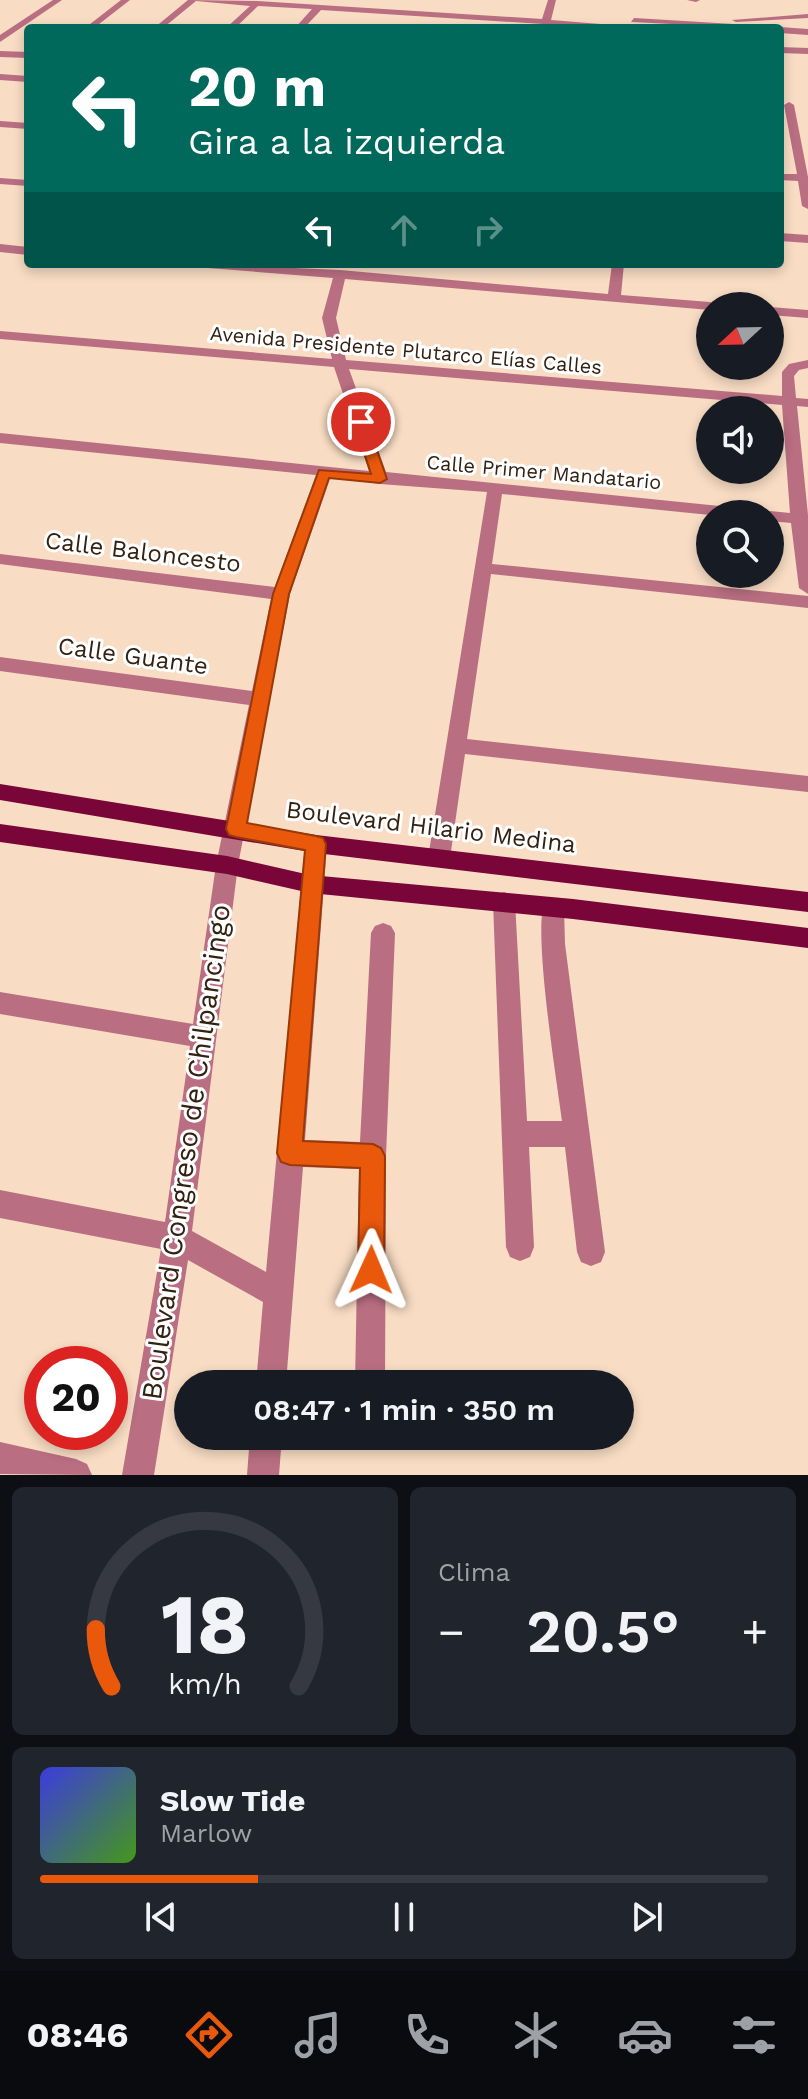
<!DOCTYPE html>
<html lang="es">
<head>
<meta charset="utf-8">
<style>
	:root { --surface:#171b24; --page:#20242c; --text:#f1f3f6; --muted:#9ea1a6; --line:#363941; --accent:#ea580c }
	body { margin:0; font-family:"Work Sans",sans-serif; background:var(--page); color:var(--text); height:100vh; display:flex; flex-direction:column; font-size:30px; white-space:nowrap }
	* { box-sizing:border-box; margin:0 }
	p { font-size:26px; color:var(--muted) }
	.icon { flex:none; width:44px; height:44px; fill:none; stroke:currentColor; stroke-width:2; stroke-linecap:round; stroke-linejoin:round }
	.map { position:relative; height:1475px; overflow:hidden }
	.sheet { display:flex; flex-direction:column; gap:12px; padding:12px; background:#0d0f14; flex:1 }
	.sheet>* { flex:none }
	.hud { position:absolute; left:24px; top:24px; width:760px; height:244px; border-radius:8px; box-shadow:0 4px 12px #0003; background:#00695c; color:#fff; overflow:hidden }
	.needle { width:52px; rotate:248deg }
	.tools { position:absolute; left:696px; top:292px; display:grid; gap:16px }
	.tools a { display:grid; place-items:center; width:88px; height:88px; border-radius:50%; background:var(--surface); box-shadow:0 4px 12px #0003; font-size:40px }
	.speed { position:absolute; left:24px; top:1346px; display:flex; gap:16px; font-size:40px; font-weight:700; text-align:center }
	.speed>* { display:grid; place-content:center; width:104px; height:104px; border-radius:50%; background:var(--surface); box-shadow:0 4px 12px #0003; line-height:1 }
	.speed .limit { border:12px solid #d22; background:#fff; color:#111 }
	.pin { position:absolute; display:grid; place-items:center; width:68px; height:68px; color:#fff; margin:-34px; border:4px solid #fff; border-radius:50%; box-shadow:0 2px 8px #0007 }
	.me { position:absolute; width:88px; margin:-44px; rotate:1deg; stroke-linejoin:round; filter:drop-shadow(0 0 6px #0008) }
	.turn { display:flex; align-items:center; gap:28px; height:168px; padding:0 32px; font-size:36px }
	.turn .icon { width:104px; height:104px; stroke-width:2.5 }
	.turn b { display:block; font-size:56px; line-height:68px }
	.lanes { display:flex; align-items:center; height:76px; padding:0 32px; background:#0003; justify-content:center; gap:40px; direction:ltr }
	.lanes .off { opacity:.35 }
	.big { font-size:60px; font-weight:600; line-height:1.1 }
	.sheet .card { flex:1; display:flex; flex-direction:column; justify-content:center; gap:12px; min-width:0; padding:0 28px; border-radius:12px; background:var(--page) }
	.sheet .dial { align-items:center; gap:0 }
	.dial svg { height:208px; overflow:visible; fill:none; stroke:var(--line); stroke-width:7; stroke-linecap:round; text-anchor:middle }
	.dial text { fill:var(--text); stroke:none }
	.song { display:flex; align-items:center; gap:24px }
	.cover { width:96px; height:96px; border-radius:12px; background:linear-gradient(135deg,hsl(240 70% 55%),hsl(100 70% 35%)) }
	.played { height:8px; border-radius:4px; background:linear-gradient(90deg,var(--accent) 30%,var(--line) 30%) }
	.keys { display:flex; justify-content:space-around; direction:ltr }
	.heat { display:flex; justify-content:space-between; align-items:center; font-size:44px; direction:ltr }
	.sheet .tiles { flex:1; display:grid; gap:12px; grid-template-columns:1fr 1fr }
	.card:last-child { grid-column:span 2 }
	.trip { position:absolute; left:174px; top:1370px; width:460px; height:80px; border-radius:40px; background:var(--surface); box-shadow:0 4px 12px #0003; font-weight:600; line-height:80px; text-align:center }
	.tabs { display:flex; height:128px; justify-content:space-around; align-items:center; background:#090b0e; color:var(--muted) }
	.tabs .icon { width:56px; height:56px }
	.tabs .current { color:var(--accent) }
	.tabs b { font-size:36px; color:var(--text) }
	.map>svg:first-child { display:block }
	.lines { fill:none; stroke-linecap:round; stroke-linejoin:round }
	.minor { fill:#b96e82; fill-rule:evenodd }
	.major { fill:#790539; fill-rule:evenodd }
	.route { fill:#ea580c; stroke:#983908; stroke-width:2 }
	.labels { text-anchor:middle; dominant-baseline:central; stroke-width:6; stroke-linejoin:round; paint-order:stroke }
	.far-street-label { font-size:20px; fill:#332111; stroke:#fff }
	.street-label { font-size:24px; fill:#332111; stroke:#fff }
	.near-street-label { font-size:28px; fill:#332111; stroke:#fff }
</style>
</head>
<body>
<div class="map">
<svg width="808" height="1475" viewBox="0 0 808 1475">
	<rect width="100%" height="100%" fill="#f8dcc3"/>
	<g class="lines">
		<g class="minor">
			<polygon points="53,0 62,0 0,42 0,35"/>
			<polygon points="121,0 130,0 94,28 85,28"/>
			<polygon points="188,0 257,1 542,19 548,0 556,0 551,20 650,28 606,28 321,10 304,28 295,28 312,9 258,6 235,28 226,28 250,6 196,1 163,28 154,28"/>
			<polygon points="687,0 700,0 696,2"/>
			<polygon points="808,14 808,18 736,22 732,20"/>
			<polygon points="634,18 750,25 754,28 631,22"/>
			<polygon points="780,27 808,29 808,35 780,33"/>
			<polygon points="780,47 808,48 808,54 780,53"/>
			<polygon points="0,51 28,52 28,58 0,57"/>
			<polygon points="0,74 28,76 28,82 0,80"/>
			<polygon points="789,102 794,105 808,177 808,209 802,206 798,181 780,180 780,174 797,174 784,105"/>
			<polygon points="0,121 28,123 28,129 0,127"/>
			<polygon points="0,178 28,180 28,186 0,184"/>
			<polygon points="780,233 808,235 808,243 780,241"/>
			<polygon points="0,244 28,247 28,255 0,252"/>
			<polygon points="202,264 340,270 608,294 612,264 624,264 621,295 710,302 716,306 710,306 710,310 345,279 336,318 346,360 782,396 782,372 789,364 808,360 808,368 799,370 794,376 796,398 808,399 808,407 797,406 808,515 808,594 799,588 791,523 770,521 770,514 763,514 770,511 790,513 782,405 349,369 386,472 749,509 757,514 710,515 502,494 492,564 808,596 808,608 491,574 467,739 808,776 808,792 465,754 450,858 447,864 439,867 431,864 428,858 487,492 380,484 331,476 290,594 238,865 192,1231 266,1272 305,844 308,838 316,835 324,838 327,844 305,1140 360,1142 371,933 375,926 383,923 391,926 395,933 386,1156 385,1384 355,1384 359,1169 303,1167 286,1384 256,1384 263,1302 188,1260 154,1475 122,1475 161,1249 0,1218 0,1190 165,1222 190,1046 0,1014 0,992 193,1024 216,865 249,705 0,671 0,657 252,691 271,599 0,564 0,554 275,587 316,475 0,443 0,433 369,471 334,367 0,339 0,331 332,359 322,318 333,278 208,268"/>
			<polygon points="770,307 808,310 808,318 770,315"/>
			<path d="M504,892L512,895L515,902L527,1121H562C557,1082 532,928 545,901L553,898L561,901L564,908L565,944L605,1252L601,1262L591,1266L581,1262L577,1252L565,1147H529L534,1247L530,1257L520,1261L510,1257L506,1247L493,902L496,895Z"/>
			<polygon points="250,1436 282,1436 279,1475 247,1475"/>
			<polygon points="0,1442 76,1459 87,1464 92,1475 0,1474"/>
		</g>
		<g class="major">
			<polygon points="0,784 316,835 808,892 808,912 316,853 0,800"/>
			<polygon points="0,824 227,856 310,875 573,899 808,928 808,948 573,919 310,893 227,874 0,842"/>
		</g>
	</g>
	<polygon class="route" points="361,418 367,422 387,479 380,483 329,478 289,594 247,823 316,836 323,838 326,844 303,1141 373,1144 381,1148 385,1156 384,1270 380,1279 371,1283 362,1279 358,1270 360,1168 290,1165 281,1162 277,1153 305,850 236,837 229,835 226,829 273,594 319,470 371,474 354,422"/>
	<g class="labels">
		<g class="far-street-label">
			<text transform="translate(406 350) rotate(5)">Avenida Presidente Plutarco Elías Calles</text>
			<text transform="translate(544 472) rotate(5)">Calle Primer Mandatario</text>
		</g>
		<g class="street-label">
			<text transform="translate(143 552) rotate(7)">Calle Baloncesto</text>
			<text transform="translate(133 656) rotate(8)">Calle Guante</text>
			<text transform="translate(431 827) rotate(7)">Boulevard Hilario Medina</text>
		</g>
		<g class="near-street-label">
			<text transform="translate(186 1152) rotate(-82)">Boulevard Congreso de Chilpancingo</text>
		</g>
	</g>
</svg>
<div class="tools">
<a><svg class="needle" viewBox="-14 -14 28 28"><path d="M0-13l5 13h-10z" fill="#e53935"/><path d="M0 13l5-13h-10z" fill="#9ea1a6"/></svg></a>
<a><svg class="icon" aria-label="sound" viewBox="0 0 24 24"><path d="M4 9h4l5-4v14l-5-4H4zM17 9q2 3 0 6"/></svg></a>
<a><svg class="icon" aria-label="search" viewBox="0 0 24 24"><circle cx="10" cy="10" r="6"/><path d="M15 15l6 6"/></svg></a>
</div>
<div class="speed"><div class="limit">20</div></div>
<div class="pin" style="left:361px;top:422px;background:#d93025"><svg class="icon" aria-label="arrive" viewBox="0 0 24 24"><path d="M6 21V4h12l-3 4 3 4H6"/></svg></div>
<svg class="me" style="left:371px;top:1270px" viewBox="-20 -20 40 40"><path d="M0-17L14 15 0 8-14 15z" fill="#ea580c" stroke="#fff" stroke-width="4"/></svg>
<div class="trip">08:47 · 1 min · 350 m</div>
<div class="hud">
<div class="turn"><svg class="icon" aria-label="left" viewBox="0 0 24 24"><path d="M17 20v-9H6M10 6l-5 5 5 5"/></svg><div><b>20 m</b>Gira a la izquierda</div></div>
<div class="lanes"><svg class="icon" aria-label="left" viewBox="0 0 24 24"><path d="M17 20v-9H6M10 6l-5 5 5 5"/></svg><svg class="icon off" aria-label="ahead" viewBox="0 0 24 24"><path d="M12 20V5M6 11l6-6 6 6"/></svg><svg class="icon off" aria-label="right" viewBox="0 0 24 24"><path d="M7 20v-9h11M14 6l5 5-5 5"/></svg></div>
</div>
</div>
<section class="sheet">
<div class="tiles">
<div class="card dial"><svg viewBox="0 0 100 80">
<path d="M14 69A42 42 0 1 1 86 69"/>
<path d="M14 69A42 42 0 0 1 8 47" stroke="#ea580c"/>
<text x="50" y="56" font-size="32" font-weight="700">18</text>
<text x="50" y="72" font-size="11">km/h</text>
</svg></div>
<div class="card"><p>Clima</p>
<div class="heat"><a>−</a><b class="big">20.5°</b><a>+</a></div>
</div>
<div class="card">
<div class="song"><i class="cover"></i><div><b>Slow Tide</b><p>Marlow</p></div></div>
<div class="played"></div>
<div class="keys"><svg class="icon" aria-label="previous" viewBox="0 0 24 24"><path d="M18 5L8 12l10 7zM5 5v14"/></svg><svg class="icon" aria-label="pause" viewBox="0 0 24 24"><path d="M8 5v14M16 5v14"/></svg><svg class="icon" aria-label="next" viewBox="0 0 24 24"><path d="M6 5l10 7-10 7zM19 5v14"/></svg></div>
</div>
</div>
</section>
<nav class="tabs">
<b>08:46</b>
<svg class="icon current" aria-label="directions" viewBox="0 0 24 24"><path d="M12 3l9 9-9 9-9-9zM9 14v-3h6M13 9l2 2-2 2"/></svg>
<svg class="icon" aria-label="music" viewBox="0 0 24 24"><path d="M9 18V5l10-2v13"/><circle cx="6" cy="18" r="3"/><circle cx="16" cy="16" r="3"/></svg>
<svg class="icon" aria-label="phone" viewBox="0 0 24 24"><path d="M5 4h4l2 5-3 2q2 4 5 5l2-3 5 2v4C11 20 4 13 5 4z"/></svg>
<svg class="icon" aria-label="climate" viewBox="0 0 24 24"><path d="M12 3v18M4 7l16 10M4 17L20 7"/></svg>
<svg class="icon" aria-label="car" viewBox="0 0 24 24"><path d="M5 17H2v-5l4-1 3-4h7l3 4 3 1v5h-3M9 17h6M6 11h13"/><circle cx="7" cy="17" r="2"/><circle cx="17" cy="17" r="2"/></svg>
<svg class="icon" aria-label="filters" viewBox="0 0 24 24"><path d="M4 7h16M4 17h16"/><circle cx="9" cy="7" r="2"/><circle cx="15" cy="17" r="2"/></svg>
</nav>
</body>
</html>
